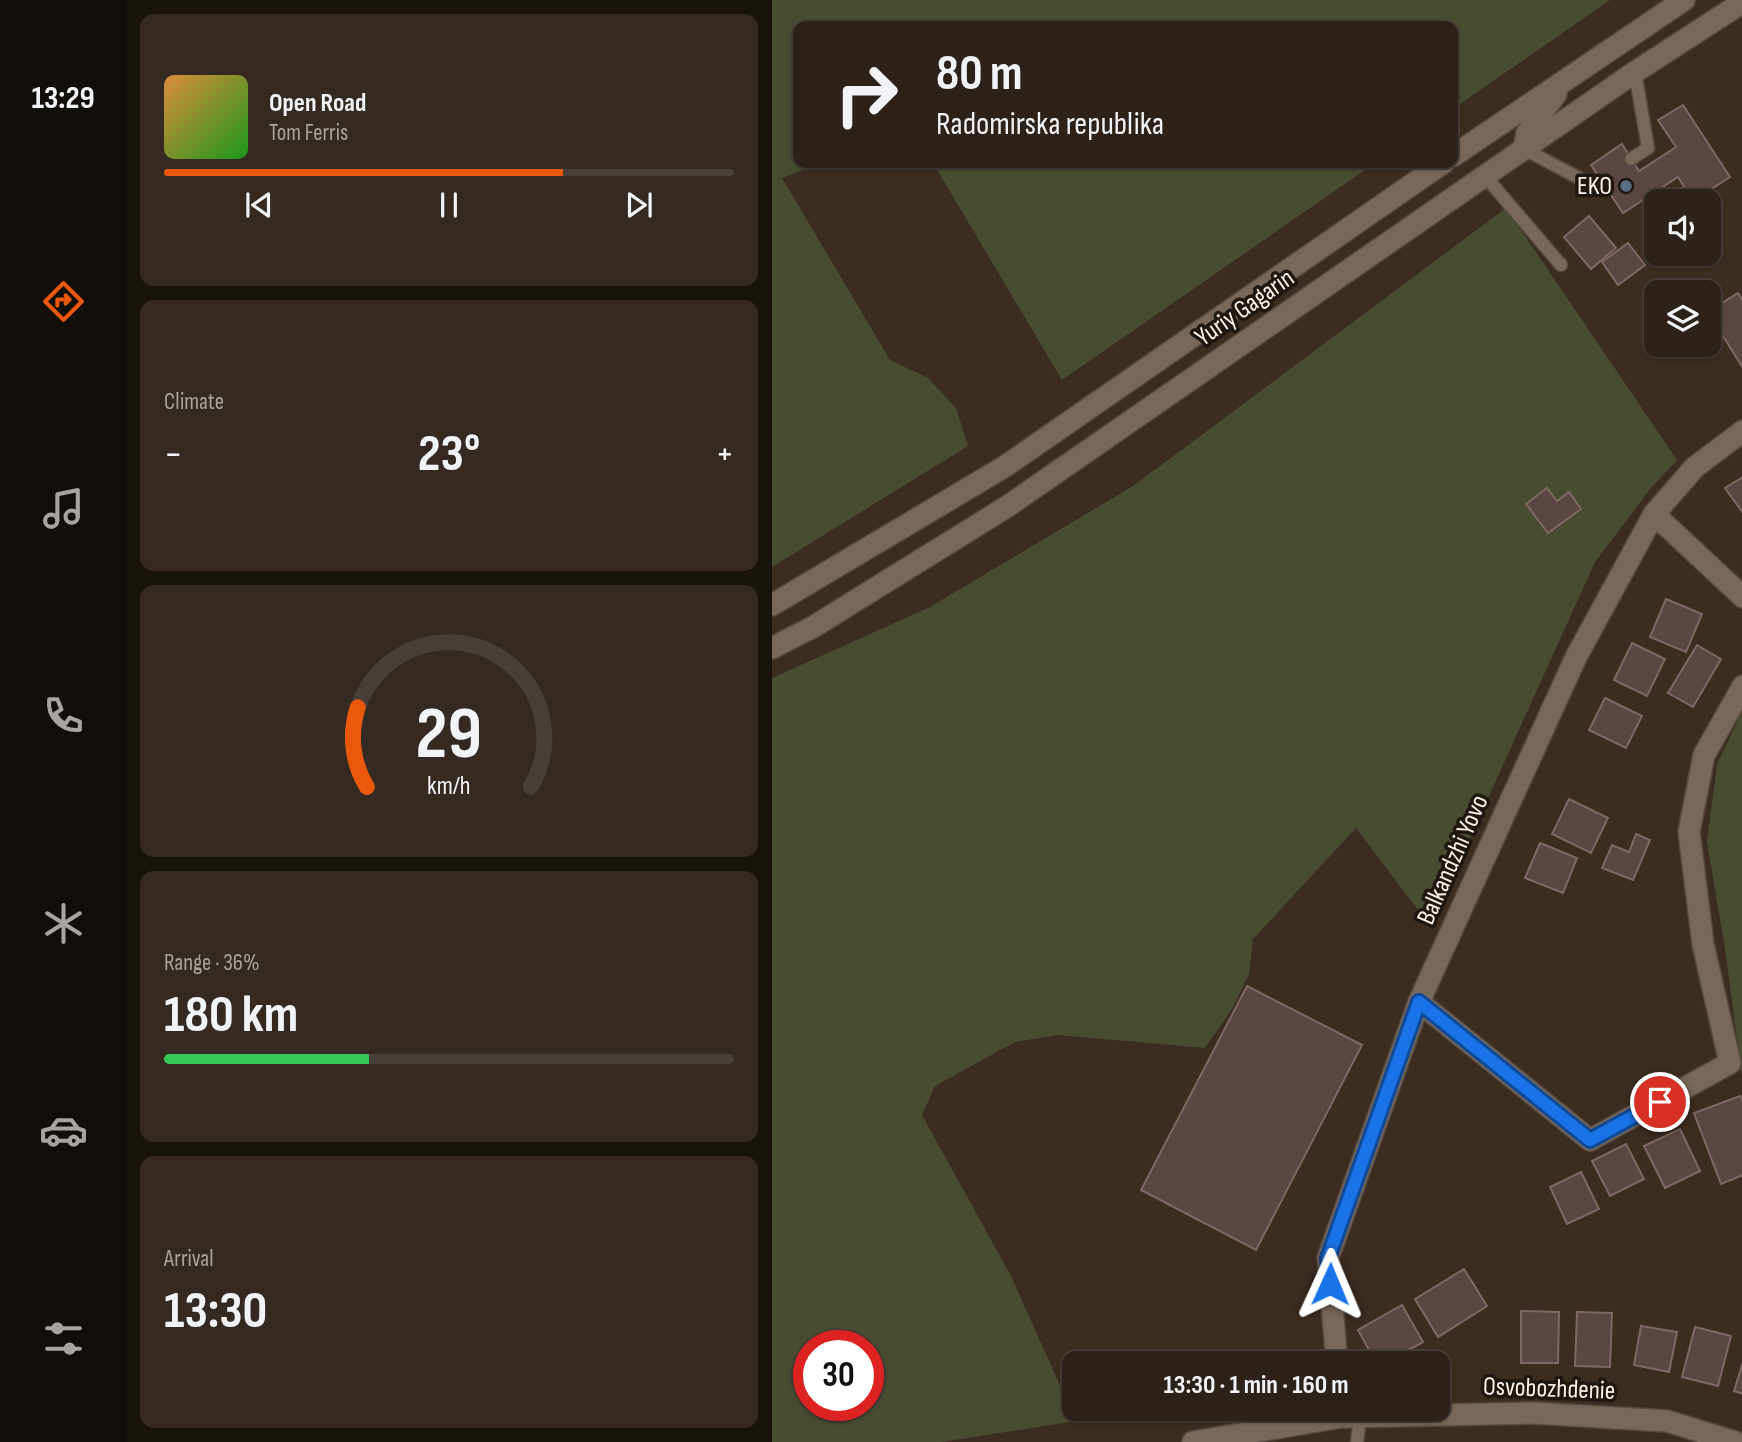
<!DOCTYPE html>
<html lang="en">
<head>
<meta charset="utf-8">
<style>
	:root { --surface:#2d2219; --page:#352a22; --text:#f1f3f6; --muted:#a7a4a2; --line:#483f38; --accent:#ea580c }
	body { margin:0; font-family:"Sofia Sans Condensed",sans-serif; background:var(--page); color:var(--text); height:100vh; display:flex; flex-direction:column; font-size:26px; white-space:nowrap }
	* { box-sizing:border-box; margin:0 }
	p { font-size:23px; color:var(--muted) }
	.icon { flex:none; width:38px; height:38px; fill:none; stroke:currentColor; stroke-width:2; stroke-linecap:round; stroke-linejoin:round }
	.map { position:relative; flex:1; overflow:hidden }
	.sheet { display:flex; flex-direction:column; gap:14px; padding:14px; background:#19130e; width:646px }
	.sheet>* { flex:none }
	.top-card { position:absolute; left:21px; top:21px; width:665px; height:147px; border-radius:14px; box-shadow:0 2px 5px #0004,0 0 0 2px var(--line); background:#2d2219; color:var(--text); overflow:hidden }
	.controls { position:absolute; left:872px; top:189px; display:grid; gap:14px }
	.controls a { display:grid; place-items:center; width:77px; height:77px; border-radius:14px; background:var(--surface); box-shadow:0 2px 5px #0004,0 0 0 2px var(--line); font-size:35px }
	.speed { position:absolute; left:21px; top:1330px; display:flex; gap:14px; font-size:35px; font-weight:700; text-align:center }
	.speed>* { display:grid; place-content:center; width:91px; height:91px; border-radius:50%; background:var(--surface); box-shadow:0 2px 5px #0004,0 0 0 2px var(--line); line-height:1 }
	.speed .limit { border:10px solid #d22; background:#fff; color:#111 }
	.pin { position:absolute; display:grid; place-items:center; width:60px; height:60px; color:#fff; margin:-30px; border:4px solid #fff; border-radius:50%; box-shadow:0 2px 7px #0007 }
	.me { position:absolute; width:77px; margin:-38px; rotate:1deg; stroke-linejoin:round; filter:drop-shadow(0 0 5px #0008) }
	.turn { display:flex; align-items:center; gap:24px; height:147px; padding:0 28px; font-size:32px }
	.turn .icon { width:91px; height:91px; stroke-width:2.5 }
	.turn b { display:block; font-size:49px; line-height:60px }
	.big { font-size:52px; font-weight:700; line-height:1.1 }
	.sheet .tile { flex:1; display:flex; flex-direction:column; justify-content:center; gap:10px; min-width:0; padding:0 24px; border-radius:14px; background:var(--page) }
	.sheet .dial { align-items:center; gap:0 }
	.dial svg { height:182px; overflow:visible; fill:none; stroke:var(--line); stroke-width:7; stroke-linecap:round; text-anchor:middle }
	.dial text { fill:var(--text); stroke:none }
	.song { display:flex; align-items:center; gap:21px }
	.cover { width:84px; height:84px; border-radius:10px; background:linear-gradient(135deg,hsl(30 70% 55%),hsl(120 70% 35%)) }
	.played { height:7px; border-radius:4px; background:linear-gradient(90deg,var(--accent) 70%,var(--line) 70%) }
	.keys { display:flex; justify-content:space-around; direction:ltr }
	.heat { display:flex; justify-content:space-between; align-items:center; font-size:38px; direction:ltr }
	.charge { height:10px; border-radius:5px; background:linear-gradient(90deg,#34c759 36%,var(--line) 0) }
	.trip { position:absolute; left:290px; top:1351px; width:388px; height:70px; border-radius:14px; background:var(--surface); box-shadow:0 2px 5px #0004,0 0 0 2px var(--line); font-weight:700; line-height:70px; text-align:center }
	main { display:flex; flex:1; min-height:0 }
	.tab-bar { display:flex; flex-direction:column; width:126px; justify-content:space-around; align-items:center; background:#120e0a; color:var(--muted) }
	.tab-bar .icon { width:49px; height:49px }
	.tab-bar .active { color:var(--accent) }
	.tab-bar b { font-size:32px; color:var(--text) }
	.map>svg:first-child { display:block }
	.green { fill:#494d30; fill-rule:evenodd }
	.building { fill:#5a4643; stroke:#7f6865; stroke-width:2 }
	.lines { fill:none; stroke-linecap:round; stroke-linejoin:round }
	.lane-casing { stroke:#564a40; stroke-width:15 }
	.street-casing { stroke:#564a40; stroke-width:24 }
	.secondary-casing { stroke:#564a40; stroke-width:24 }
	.lane { stroke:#78685a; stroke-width:12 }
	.street { stroke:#78685a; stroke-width:21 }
	.secondary { stroke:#78685a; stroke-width:21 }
	.route-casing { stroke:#114b97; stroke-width:18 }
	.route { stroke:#1a73e8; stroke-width:12 }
	.service-dot { fill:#5c6f8a; stroke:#1e1712; stroke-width:2.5 }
	.labels { text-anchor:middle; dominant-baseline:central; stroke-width:7; stroke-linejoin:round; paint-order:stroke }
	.poi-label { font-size:26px; fill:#fcf2ea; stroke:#1e1712; text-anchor:end }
	.street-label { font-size:26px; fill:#fcf2ea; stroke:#1e1712 }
</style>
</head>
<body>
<main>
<nav class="tab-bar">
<b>13:29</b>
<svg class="icon active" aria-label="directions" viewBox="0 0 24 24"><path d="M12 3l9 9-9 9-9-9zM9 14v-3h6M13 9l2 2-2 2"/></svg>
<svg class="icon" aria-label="music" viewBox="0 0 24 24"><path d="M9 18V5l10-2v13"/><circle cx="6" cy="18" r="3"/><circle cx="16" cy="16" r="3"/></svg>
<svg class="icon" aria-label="phone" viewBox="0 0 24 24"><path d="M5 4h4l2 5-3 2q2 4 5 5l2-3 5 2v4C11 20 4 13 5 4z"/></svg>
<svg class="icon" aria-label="climate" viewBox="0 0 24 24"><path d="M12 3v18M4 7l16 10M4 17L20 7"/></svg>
<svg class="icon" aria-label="car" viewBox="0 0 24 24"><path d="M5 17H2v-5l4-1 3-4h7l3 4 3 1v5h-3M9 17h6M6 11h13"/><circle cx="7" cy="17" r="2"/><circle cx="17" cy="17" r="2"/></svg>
<svg class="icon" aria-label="filters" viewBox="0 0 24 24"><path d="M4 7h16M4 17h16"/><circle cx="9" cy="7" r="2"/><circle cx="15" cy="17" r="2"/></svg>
</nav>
<section class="sheet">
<div class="tile">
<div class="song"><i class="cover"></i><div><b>Open Road</b><p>Tom Ferris</p></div></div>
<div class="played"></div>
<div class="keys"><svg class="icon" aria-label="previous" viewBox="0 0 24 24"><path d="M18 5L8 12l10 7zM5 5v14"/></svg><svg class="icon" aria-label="pause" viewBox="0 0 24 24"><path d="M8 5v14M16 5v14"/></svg><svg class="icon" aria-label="next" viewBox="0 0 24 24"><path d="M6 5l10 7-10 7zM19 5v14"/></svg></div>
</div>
<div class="tile"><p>Climate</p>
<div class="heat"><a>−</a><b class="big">23°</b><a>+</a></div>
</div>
<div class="tile dial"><svg viewBox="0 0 100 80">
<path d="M14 69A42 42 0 1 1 86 69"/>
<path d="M14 69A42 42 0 0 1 10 34" stroke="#ea580c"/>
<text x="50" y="56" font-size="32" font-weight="700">29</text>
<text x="50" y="72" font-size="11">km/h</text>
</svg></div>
<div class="tile"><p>Range · 36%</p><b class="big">180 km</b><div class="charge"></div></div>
<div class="tile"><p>Arrival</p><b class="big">13:30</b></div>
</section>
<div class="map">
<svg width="971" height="1442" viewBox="0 0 971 1442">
	<rect width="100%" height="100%" fill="#3c2d21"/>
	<g class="green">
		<polygon points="0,0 838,0 681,109 681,26 26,26 26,163 50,163 10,178 118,360 156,378 184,408 196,446 0,567"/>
		<polygon points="161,163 603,163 290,380"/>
		<path d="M734,208L905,460L879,488L823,562L658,926L584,828L481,939L477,974L460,1009L433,1048L286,1035L243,1042L163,1086L150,1115L239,1276L304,1421L170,1442H0V678L158,607L361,486ZM37,1346H96V1405H37Z"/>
		<polygon points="970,712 970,1077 953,948 935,842 945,764"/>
	</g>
	<g class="building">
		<polygon points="911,105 958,177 921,201 906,177 851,213 819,165 850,144 867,171 904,147 886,120"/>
		<polygon points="817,216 844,248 819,269 792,237"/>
		<polygon points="856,243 873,265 846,285 830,262"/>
		<polygon points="966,293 971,301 971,368 936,312"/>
		<polygon points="971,477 971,513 953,488"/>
		<polygon points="775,488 785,501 797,492 809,509 776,533 754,504"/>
		<polygon points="894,599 930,614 914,652 878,637"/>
		<polygon points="860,643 893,659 875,696 842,680"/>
		<polygon points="925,645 949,659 921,707 896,693"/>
		<polygon points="833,698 870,716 854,748 817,730"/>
		<polygon points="797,799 836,818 819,853 780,834"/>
		<polygon points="864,834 878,840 861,880 830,868 840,845 857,852"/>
		<polygon points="768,843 805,858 791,893 753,878"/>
		<polygon points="475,986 590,1045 484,1250 369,1190"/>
		<polygon points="968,1096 971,1101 971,1175 949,1184 922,1113"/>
		<polygon points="908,1129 928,1171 893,1188 872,1146"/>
		<polygon points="854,1144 872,1179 838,1196 820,1161"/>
		<polygon points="809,1172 827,1209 795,1224 778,1187"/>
		<polygon points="692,1269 715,1306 666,1337 643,1299"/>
		<polygon points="630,1305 651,1342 613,1363 604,1363 586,1330"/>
		<polygon points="749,1311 787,1312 786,1363 749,1363"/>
		<polygon points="805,1312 840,1313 838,1367 803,1366"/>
		<polygon points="869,1326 905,1332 897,1372 862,1365"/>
		<polygon points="923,1327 959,1336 946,1386 910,1377"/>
		<polygon points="971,1362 971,1394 962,1391"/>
	</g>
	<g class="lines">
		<defs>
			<g id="lane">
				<polyline points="752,149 820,185 829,180"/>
				<polyline points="859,159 876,148 863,72"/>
				<polyline points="713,176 789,265"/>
				<polyline points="585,1442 588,1417"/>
			</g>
			<g id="street">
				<polyline points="882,514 971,597"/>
				<polyline points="647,1002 818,1140 958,1063 931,944 917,832 932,755 971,686"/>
				<polyline points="565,1363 556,1258 647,1002 804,657 882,514 923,467 971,431"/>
				<polyline points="421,1442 569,1417 761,1413 895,1421 963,1442"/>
			</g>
			<g id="secondary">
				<polyline points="752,149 755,133 784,94"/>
				<polyline points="681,156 912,0"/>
				<polyline points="0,605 232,467 671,163"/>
				<polyline points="0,648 41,627 236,506 863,72 971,2"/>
			</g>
		</defs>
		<use href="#lane" class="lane-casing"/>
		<use href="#street" class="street-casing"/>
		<use href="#secondary" class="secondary-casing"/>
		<use href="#lane" class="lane"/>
		<use href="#street" class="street"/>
		<use href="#secondary" class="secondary"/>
	</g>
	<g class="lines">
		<defs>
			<polyline id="route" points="558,1284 556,1258 647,1002 818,1140 888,1102"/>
		</defs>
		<use href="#route" class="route-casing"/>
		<use href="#route" class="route"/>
	</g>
	<circle class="service-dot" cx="854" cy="186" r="7"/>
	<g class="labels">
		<g class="poi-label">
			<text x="840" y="186">EKO</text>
		</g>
		<g class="street-label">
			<text transform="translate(473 308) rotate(-35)">Yuriy Gagarin</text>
			<text transform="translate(681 860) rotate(-66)">Balkandzhi Yovo</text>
			<text transform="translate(777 1389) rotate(2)">Osvobozhdenie</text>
		</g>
	</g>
</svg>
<div class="controls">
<a><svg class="icon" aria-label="sound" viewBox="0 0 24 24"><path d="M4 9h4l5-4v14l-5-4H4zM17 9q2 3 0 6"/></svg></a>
<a><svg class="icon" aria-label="layers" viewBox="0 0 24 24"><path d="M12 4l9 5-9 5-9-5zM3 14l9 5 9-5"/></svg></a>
</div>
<div class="speed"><div class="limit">30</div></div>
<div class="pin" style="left:888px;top:1102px;background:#d93025"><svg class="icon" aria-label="arrive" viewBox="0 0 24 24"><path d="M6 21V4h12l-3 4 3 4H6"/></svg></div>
<svg class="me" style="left:558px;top:1284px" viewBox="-20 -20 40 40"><path d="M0-17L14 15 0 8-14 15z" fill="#1a73e8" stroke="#fff" stroke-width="4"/></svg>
<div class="trip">13:30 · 1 min · 160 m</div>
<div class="top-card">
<div class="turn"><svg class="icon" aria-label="right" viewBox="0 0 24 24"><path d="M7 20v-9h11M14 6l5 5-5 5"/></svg><div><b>80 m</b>Radomirska republika</div></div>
</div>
</div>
</main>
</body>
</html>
